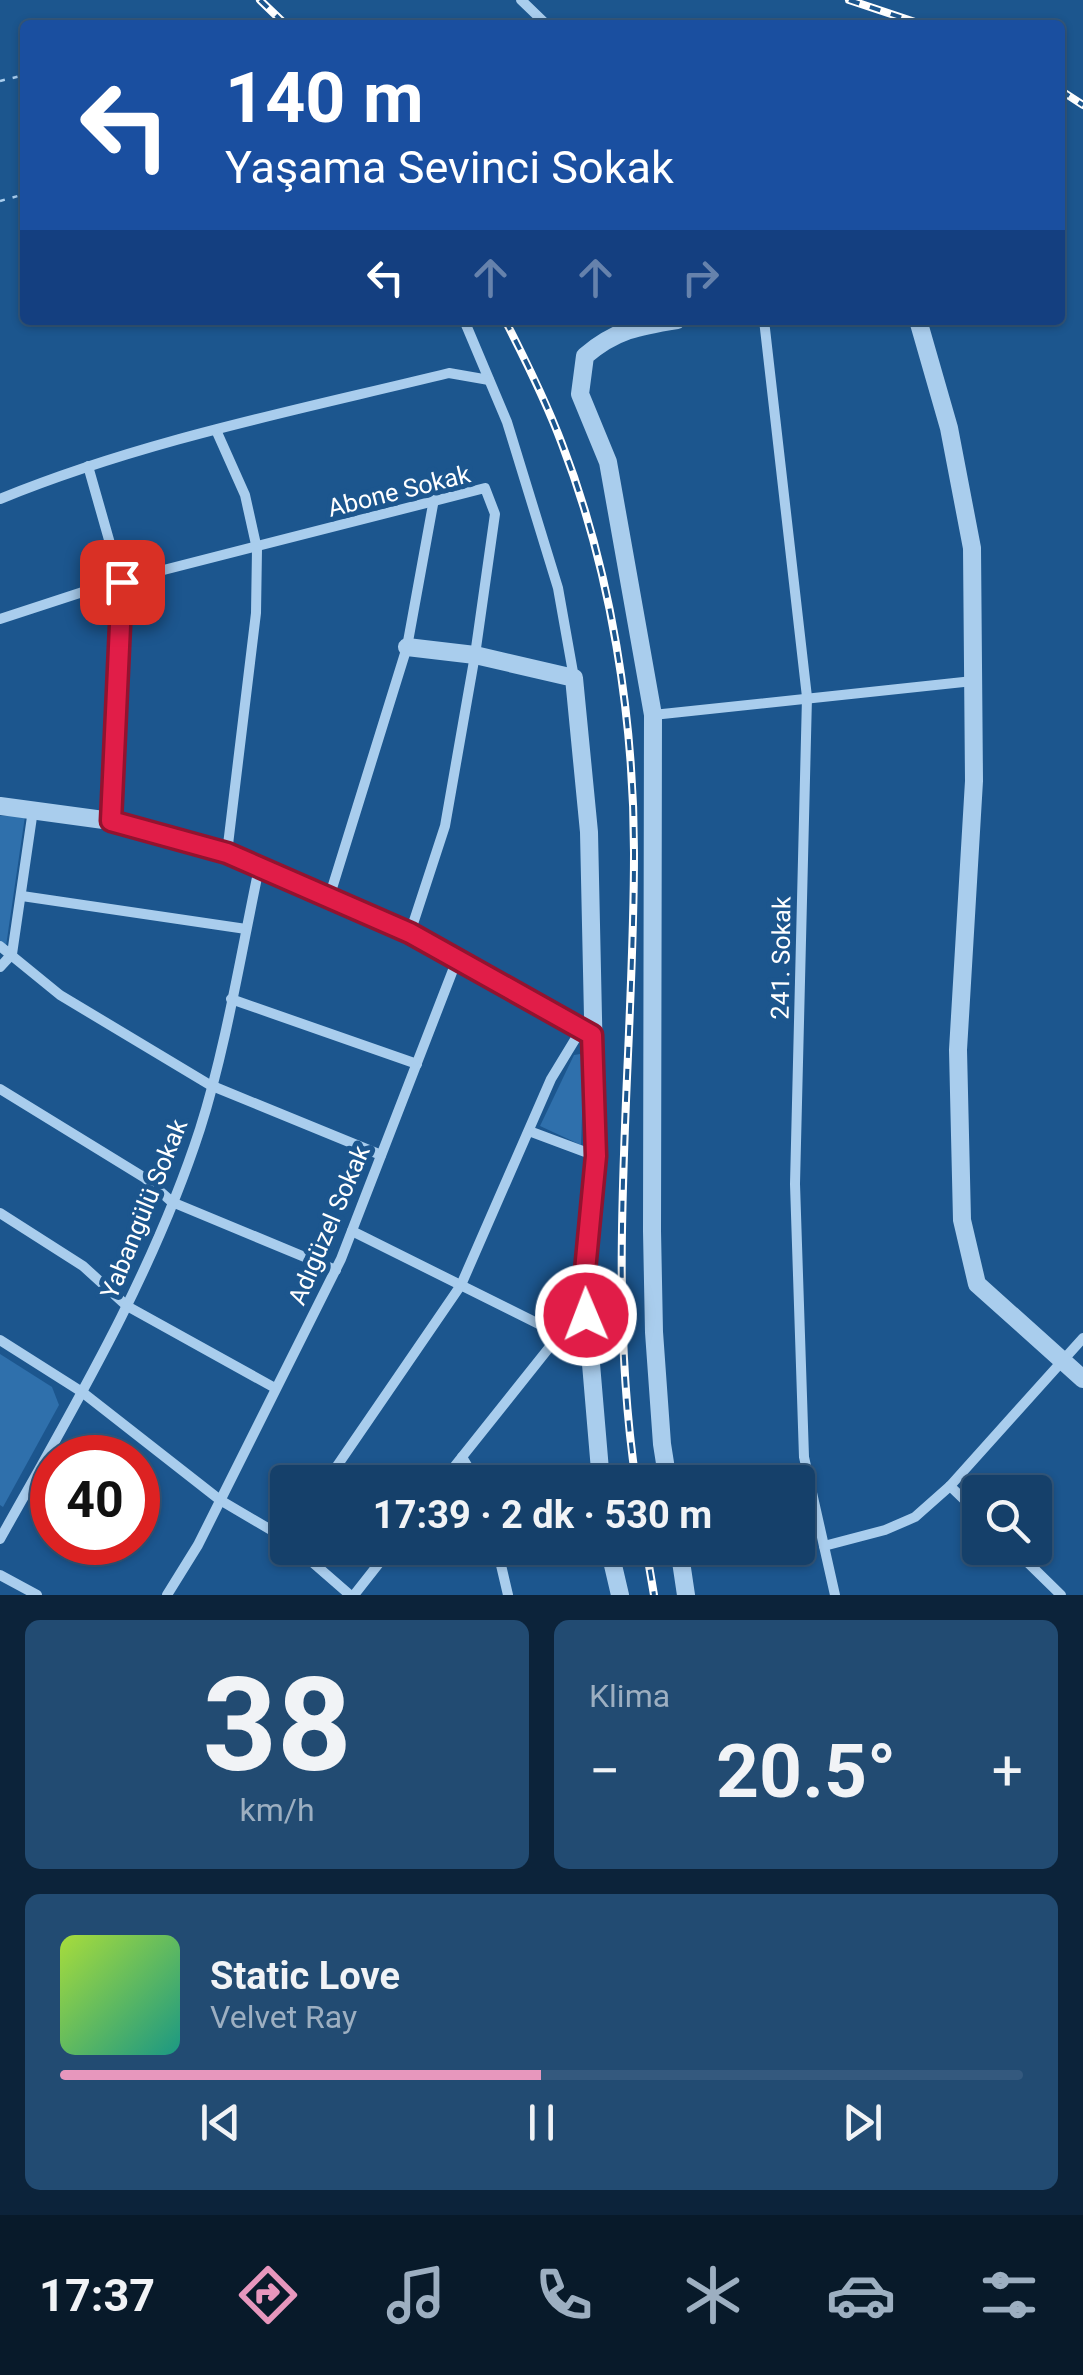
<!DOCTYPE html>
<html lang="tr">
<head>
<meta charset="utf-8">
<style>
	:root { --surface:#15406a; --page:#224b72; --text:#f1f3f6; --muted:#9dafc1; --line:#34597e; --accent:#e797bd }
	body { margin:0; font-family:Roboto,sans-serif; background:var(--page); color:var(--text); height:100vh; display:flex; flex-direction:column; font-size:38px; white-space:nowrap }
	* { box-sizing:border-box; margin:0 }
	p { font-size:32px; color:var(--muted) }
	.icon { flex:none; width:55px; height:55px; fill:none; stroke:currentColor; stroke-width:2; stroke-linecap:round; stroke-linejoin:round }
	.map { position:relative; height:1595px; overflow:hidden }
	.panel { display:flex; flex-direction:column; gap:25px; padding:25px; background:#0c233a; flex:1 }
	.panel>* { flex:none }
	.hud { position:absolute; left:20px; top:20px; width:1045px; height:305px; border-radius:10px; box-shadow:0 2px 8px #0004,0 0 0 2px var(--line); background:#1a4fa0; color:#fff; overflow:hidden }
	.fabs { position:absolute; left:962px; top:1475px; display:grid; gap:20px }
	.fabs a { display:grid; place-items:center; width:90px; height:90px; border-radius:10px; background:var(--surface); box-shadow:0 2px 8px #0004,0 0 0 2px var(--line); font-size:50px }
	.speed { position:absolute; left:30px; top:1435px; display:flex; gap:20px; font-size:50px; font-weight:700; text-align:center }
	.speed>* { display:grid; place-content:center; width:130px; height:130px; border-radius:50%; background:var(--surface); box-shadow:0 2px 8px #0004,0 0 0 2px var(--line); line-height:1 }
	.speed .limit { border:15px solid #d22; background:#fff; color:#111 }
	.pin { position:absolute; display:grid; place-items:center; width:85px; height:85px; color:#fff; margin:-42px; border-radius:20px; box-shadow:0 5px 15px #0006 }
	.me { position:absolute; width:110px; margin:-55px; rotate:359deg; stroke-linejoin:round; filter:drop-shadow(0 0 8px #0008) }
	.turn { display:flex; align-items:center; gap:35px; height:210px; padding:0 40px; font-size:45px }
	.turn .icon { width:130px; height:130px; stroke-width:2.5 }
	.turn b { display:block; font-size:70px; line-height:85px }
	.lanes { display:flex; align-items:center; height:95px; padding:0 40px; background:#0003; justify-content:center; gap:50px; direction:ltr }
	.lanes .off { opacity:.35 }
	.big { font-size:75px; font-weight:700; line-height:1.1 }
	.panel .card { flex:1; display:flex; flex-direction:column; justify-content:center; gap:15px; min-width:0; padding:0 35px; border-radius:15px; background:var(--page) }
	.panel .dial { align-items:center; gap:0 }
	.dial b { font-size:130px; line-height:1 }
	.song { display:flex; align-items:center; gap:30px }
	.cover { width:120px; height:120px; border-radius:15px; background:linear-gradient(135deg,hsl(80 70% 55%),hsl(170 70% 35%)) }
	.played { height:10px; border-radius:5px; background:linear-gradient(90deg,var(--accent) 50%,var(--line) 50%) }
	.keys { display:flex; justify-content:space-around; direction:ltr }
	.heat { display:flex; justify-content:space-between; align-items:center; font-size:55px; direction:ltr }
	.panel .tiles { flex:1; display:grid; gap:25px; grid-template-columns:1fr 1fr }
	.card:last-child { grid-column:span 2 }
	.trip { position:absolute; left:270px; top:1465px; width:545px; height:100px; border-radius:10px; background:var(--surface); box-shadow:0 2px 8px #0004,0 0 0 2px var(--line); font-weight:700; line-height:100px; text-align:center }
	.tab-bar { display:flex; height:160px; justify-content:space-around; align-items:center; background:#081a2a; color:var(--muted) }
	.tab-bar .icon { width:70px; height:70px }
	.tab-bar .selected { color:var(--accent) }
	.tab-bar b { font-size:45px; color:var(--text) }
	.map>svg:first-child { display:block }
	.green { fill:#2f70ac }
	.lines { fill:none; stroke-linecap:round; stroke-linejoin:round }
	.path { stroke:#a9cded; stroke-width:2.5; stroke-dasharray:5 8; stroke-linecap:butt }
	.minor { stroke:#a9cded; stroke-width:10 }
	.tertiary { stroke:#a9cded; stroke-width:18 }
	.rail-casing { stroke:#fff; stroke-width:8 }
	.rail { stroke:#1c568e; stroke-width:4; stroke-dasharray:11; stroke-linecap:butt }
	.route-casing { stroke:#92132f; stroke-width:25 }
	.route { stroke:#e11d48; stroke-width:18 }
	.labels { text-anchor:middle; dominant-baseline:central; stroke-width:10; stroke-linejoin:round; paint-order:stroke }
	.street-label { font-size:25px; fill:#fff; stroke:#1c568e }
</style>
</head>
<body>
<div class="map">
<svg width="1083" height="1595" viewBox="0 0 1083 1595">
	<rect width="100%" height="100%" fill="#1c568e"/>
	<g class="green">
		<polygon points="0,816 25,816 6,946 0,941"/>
		<polygon points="580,1054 584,1059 581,1145 540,1126 574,1055"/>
		<polygon points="0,1354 52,1387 59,1405 3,1507 0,1505"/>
	</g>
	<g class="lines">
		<g class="path">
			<polyline points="0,81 25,75"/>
			<polyline points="0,201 25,194"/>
		</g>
		<g class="minor">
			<polyline points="521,0 547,25"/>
			<polyline points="464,320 507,422 558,588 574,678"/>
			<polyline points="764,320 807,697 795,1184 804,1457 835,1595"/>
			<polyline points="216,430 245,495 257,549 256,613 227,853"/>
			<polyline points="88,466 121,582 111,821"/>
			<path d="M0,499C144,440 298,410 449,373L489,380"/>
			<polyline points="0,619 101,586 485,488 495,514 475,655 445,826 410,933"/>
			<polyline points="653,715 973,681"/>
			<polyline points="22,896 246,929"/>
			<polyline points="329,898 407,647 434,499"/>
			<polyline points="0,946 60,995 210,1085 381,1155"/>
			<polyline points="0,967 12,954 33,810"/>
			<polyline points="231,999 417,1064"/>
			<polyline points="0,1089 145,1178 172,1202 336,1270"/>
			<polyline points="529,1131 596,1156"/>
			<polyline points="0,1213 83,1266 127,1306 275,1388"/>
			<polyline points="352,1231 589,1349"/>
			<polyline points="0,1340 82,1392 220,1500 288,1540"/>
			<polyline points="462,1457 477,1482"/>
			<polyline points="326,1482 461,1285 551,1079 582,1028"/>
			<polyline points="442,1482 560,1334"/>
			<polyline points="950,1486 980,1515"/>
			<path d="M0,1539C74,1407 153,1274 200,1129C226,1047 241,953 259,868"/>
			<polyline points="824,1546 885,1530 915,1517 950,1486 1083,1338"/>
			<polyline points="296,1548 350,1595"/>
			<polyline points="497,1548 508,1595"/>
			<polyline points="1013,1548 1061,1595"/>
			<polyline points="0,1575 37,1595"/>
			<polyline points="167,1595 198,1545 341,1259 458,957"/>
			<polyline points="354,1595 391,1548"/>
		</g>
		<g class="tertiary">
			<polyline points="918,320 949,428 972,548 974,781 958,1050 962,1220 977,1284 1083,1379"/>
			<polyline points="407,647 475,655 574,678 589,832 596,1156 584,1281 601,1482"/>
			<polyline points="0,806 111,821 227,853 410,933 592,1035"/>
			<path d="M668,1482L662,1444L654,1332L652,1231L653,715L608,462L580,394L585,356C615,330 639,326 677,320"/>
			<polyline points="609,1548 620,1595"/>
			<polyline points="679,1548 686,1595"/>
		</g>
		<defs>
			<g id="rail">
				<polyline points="260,0 286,25"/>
				<polyline points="849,0 924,25"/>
				<polyline points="1060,90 1083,105"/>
				<path d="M505,320C526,361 546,401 562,444C611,571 634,718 634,853C634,1062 605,1275 636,1482"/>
				<polyline points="646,1548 654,1595"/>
			</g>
		</defs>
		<use href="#rail" class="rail-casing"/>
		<use href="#rail" class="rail"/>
	</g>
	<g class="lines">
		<defs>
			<polyline id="route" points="122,582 111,821 227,853 410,933 592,1035 596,1156 584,1281 586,1315"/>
		</defs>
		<use href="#route" class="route-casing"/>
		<use href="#route" class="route"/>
	</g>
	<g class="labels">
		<g class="street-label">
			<text transform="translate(399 491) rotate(-14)">Abone Sokak</text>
			<text transform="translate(781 958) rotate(-89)">241. Sokak</text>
			<text transform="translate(144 1209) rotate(-68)">Yabangülü Sokak</text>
			<text transform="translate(329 1225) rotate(-67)">Adıgüzel Sokak</text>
		</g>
	</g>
</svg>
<div class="fabs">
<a><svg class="icon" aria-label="search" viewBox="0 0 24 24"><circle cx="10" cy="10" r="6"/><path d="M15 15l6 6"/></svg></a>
</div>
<div class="speed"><div class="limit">40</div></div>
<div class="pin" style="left:122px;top:582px;background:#d93025"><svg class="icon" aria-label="arrive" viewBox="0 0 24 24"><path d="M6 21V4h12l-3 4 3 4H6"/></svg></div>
<svg class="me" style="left:586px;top:1315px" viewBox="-20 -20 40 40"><circle r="17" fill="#e11d48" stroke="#fff" stroke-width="3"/><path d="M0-11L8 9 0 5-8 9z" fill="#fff"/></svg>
<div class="trip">17:39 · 2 dk · 530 m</div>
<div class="hud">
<div class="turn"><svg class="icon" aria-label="left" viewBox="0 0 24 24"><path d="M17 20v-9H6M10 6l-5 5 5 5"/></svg><div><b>140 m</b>Yaşama Sevinci Sokak</div></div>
<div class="lanes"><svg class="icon" aria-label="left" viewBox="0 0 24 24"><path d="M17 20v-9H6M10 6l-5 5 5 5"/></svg><svg class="icon off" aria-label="ahead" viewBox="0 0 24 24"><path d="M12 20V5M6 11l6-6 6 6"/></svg><svg class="icon off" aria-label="ahead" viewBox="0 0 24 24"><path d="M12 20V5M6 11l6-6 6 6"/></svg><svg class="icon off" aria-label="right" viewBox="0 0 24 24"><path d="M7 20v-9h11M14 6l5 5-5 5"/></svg></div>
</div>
</div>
<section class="panel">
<div class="tiles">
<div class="card dial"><b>38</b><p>km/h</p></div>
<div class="card"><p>Klima</p>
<div class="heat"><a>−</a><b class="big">20.5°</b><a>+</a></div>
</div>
<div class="card">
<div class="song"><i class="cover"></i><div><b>Static Love</b><p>Velvet Ray</p></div></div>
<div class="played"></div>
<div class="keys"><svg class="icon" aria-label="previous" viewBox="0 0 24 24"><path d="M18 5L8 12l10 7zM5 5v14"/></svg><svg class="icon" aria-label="pause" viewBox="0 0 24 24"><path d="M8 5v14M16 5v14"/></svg><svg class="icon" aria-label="next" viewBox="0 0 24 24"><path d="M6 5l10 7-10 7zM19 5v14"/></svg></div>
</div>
</div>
</section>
<nav class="tab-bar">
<b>17:37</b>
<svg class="icon selected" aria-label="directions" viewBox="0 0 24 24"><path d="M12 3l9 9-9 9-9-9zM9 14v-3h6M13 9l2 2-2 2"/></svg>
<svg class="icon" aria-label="music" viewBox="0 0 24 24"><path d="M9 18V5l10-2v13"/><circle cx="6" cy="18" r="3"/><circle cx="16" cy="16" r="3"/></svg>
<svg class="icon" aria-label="phone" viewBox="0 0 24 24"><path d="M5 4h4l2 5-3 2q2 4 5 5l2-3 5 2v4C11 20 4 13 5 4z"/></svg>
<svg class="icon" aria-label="climate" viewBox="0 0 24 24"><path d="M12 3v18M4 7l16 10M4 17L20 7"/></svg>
<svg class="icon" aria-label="car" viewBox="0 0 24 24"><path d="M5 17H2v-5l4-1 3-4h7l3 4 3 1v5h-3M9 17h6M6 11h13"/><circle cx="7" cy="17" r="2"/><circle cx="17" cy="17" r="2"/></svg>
<svg class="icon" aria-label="filters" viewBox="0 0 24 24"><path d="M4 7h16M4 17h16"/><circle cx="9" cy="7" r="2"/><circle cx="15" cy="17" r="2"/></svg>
</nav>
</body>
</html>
